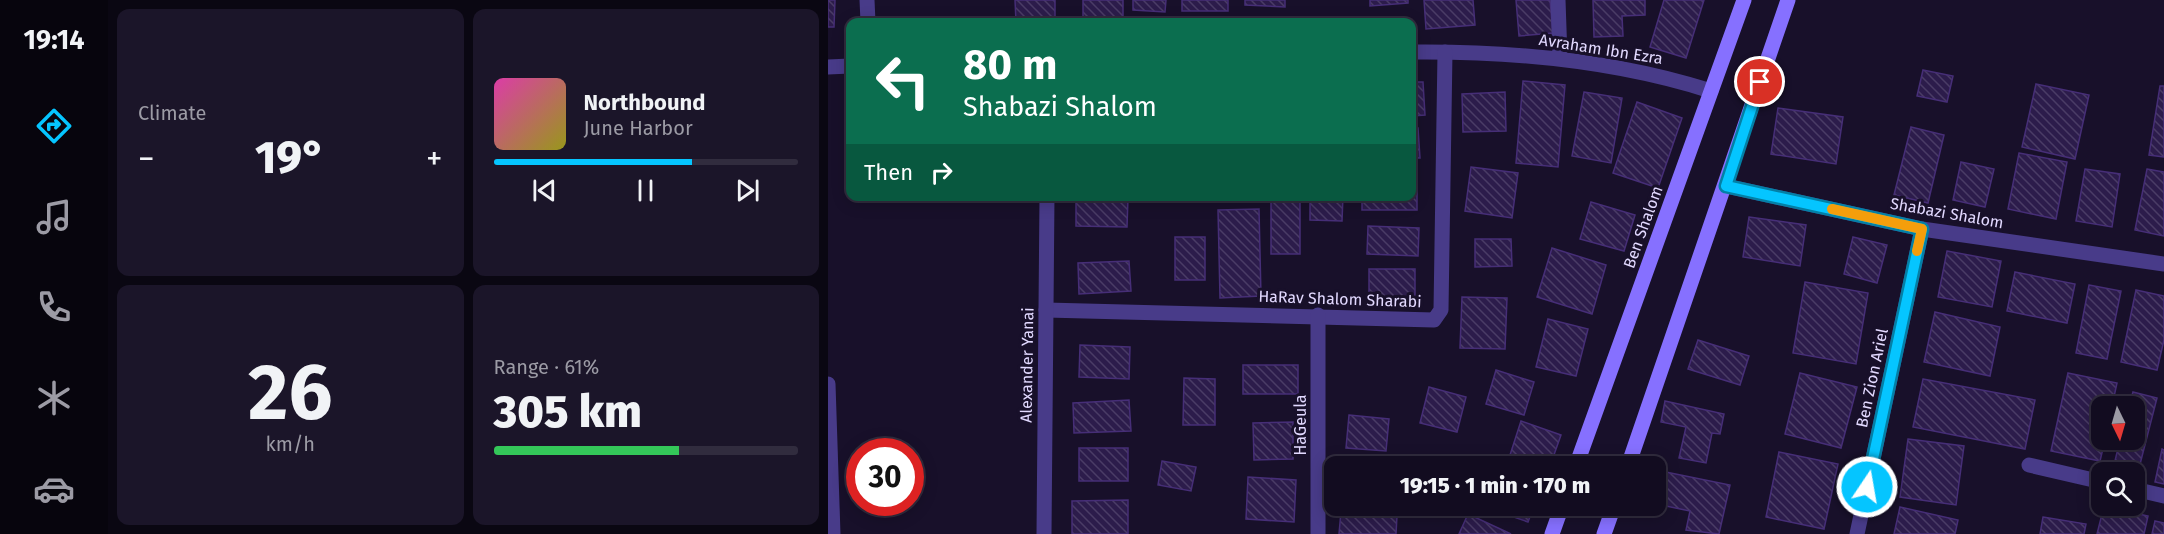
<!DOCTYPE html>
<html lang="en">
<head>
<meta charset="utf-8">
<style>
	:root { --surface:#120c20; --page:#1b1529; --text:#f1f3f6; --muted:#9c9ba5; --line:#312c3e; --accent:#05c5ff }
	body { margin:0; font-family:"Fira Sans",sans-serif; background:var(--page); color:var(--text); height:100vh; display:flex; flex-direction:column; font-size:22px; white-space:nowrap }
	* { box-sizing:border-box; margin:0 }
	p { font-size:20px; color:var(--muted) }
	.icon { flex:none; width:33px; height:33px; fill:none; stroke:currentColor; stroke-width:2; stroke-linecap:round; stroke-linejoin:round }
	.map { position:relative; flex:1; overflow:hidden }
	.side { display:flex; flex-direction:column; gap:9px; padding:9px; background:#0a0712; width:720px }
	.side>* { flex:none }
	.top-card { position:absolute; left:18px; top:18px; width:570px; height:183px; border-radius:12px; box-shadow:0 3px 15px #0003,0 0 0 2px var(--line); background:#0b6e4f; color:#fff; overflow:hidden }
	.needle { width:39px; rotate:175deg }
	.tools { position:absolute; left:1263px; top:396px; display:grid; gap:12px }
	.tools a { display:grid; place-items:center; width:54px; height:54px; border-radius:12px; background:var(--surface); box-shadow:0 3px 15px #0003,0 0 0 2px var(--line); font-size:30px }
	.speed { position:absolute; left:18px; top:438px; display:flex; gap:12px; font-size:30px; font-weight:700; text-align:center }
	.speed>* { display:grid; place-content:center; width:78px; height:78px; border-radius:50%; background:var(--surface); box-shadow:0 3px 15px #0003,0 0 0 2px var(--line); line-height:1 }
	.speed .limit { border:9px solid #d22; background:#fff; color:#111 }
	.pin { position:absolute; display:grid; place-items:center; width:51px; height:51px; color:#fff; margin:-26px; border:3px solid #fff; border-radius:50%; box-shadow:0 2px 6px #0007 }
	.me { position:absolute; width:66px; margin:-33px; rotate:12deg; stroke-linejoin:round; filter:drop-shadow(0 0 4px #0008) }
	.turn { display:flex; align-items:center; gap:21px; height:126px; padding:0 18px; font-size:27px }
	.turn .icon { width:78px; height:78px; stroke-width:2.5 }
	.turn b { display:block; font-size:42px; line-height:51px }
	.then { display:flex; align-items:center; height:57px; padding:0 18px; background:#0003; gap:12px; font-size:22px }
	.big { font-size:45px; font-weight:800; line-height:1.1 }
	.side .widget { flex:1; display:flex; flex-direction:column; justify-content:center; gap:9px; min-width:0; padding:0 21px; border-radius:12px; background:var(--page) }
	.side .dial { align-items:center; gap:0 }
	.dial b { font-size:78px; line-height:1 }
	.song { display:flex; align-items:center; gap:18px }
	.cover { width:72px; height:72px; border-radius:9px; background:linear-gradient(135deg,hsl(320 70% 55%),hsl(60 70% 35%)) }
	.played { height:6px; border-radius:3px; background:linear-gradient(90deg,var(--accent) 65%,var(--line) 65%) }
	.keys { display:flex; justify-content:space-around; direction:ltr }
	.heat { display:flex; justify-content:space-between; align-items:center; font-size:33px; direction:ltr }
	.charge { height:9px; border-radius:4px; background:linear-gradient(90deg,#34c759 61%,var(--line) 0) }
	.side .tiles { flex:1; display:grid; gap:9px; grid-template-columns:repeat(2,1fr) }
	.trip { position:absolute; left:496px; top:456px; width:342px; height:60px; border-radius:12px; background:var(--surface); box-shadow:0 3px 15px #0003,0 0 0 2px var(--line); font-weight:800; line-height:60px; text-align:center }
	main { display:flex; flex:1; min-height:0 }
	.dock { display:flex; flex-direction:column; width:108px; justify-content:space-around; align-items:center; background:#07050d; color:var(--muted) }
	.dock .icon { width:42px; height:42px }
	.dock .active { color:var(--accent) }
	.dock b { font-size:27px; color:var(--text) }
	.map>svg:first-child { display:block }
	.building { fill:url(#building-back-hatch); stroke:#462e77; stroke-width:1.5 }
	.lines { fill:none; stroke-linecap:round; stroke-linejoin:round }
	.street { stroke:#483b89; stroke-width:15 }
	.secondary { stroke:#8670ff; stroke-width:15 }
	.route-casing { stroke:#0380a6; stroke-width:15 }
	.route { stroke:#05c5ff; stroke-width:10 }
	.slow { stroke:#f59e0b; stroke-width:10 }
	.labels { text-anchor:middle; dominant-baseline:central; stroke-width:6; stroke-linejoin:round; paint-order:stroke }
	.street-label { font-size:16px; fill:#e2d9ff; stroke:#18102a }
</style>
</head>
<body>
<main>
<nav class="dock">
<b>19:14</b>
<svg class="icon active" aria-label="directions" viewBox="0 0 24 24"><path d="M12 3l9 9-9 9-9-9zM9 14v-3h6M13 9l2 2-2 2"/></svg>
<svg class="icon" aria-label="music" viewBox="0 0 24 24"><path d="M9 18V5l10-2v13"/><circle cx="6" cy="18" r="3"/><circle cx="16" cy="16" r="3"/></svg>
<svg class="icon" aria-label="phone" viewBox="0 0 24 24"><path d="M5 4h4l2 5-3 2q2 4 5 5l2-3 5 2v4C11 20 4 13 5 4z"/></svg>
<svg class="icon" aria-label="climate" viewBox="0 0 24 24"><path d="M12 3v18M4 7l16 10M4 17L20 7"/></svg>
<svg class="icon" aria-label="car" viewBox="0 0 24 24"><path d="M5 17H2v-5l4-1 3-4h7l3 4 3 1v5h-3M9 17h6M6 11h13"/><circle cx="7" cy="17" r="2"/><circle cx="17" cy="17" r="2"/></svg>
</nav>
<section class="side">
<div class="tiles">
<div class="widget"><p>Climate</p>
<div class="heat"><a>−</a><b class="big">19°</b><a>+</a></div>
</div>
<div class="widget">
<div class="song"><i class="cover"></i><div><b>Northbound</b><p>June Harbor</p></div></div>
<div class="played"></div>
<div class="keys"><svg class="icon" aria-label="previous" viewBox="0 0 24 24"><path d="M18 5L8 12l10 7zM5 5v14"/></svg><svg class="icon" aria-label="pause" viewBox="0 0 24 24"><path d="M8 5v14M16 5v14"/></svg><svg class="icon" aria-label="next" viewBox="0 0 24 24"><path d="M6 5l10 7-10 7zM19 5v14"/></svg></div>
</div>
<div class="widget dial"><b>26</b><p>km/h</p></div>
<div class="widget"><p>Range · 61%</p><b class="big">305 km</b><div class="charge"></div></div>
</div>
</section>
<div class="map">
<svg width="1336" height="534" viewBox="0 0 1336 534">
	<defs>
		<pattern id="building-back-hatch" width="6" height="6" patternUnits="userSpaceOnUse" patternTransform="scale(1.5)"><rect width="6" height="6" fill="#2c1c4b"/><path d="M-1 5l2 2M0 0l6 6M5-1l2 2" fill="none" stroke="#4a3c66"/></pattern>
	</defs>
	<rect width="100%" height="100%" fill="#18102a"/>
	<g class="building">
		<polygon points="0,0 7,0 6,27 0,27"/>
		<polygon points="187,0 227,0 227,22 188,22"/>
		<rect x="255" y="0" width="40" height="22"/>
		<polygon points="305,0 338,0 337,12 305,10"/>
		<rect x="354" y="0" width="46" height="11"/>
		<polygon points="417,0 457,0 457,7 417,5"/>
		<polygon points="542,0 580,0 580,3 542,6"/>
		<polygon points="596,0 645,0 647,25 598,29"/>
		<polygon points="688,0 722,0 725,33 691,36"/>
		<polygon points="765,0 817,0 817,15 794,16 795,36 766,37"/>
		<polygon points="836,0 876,0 858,58 822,47"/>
		<polygon points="1095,70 1125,76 1119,102 1089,96"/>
		<polygon points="695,81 737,85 730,167 688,163"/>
		<polygon points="584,82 595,82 597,115 584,116"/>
		<polygon points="1208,84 1261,95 1247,159 1194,147"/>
		<polygon points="1332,86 1336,86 1336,157 1321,155"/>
		<polygon points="677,92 678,131 635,132 634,94"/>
		<polygon points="756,92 794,98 783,163 744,156"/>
		<polygon points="809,102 854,118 830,188 785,173"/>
		<polygon points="950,108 1015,117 1008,164 943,154"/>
		<polygon points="1083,127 1116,135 1100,203 1066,195"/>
		<polygon points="584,128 590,128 592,158 584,158"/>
		<polygon points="1191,153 1239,162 1228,219 1180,209"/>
		<polygon points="1133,162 1166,169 1157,207 1125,200"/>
		<polygon points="643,167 690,173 684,218 637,211"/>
		<polygon points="1257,169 1292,174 1284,227 1248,221"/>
		<polygon points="1319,169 1336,172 1336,236 1307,230"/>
		<polygon points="584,179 589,179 589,210 534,210 534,196 584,196"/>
		<rect x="443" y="196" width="29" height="58"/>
		<polygon points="482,196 515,196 514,221 482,220"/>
		<polygon points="248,197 300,198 299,227 248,226"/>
		<polygon points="763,202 807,215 796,251 752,239"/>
		<polygon points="431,209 433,296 392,298 390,210"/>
		<polygon points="921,217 978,225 972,266 915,257"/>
		<polygon points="540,226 591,228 590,256 539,254"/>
		<rect x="347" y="237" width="30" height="43"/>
		<polygon points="1025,237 1059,245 1049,283 1016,274"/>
		<polygon points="647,239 683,239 684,266 647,267"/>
		<polygon points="724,248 778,265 764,314 709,297"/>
		<polygon points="1119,251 1173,261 1164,307 1110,297"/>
		<polygon points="301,261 303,291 251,294 250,263"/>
		<rect x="541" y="269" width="46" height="31"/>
		<polygon points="1187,272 1247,284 1239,323 1179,311"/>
		<polygon points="977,282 1040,293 1028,364 965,353"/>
		<polygon points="1261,285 1293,291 1279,359 1248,353"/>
		<polygon points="1308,290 1336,296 1336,340 1329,370 1293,362"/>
		<polygon points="634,297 679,298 677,349 632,348"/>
		<polygon points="1107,312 1172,327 1162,376 1096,362"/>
		<polygon points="720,319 760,329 748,376 708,367"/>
		<polygon points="870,340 921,356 912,385 860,369"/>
		<polygon points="252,345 302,347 301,379 251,377"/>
		<rect x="415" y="365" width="55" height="29"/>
		<polygon points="668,370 706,382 696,415 658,404"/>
		<polygon points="972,373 1029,387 1013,448 957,434"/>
		<polygon points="1240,373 1289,383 1284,406 1274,406 1274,440 1277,440 1272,461 1223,451"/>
		<polygon points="356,378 387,379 387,425 355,425"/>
		<polygon points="1095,379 1207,400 1197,449 1085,427"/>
		<polygon points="601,387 638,397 629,432 592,423"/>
		<polygon points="1305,392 1329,398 1310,472 1286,465 1292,440 1306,440 1306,406 1301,406"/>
		<polygon points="301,400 303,431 246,433 245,403"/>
		<polygon points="837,401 896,414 892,434 884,433 878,463 851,458 858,427 833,422"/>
		<polygon points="521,415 561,419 558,451 518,448"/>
		<polygon points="693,421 733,435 722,466 682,455"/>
		<polygon points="465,422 465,459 426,460 425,423"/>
		<polygon points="1080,439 1136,446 1128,505 1072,497"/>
		<rect x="251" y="448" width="49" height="33"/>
		<polygon points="1334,449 1336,450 1336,484 1327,482"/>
		<polygon points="951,452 1010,464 996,529 938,517"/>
		<polygon points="334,461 368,467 363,491 330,485"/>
		<polygon points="628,463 629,466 602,466"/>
		<polygon points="828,470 902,485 891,534 858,530 862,511 828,504"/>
		<polygon points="420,477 468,480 466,522 418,519"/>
		<polygon points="300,500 300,534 244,534 244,501"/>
		<polygon points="523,506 567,506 566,510"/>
		<polygon points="654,506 706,506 700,522"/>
		<polygon points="1276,506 1320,516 1316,534 1269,534"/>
		<polygon points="1072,507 1130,520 1127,534 1066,534"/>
		<polygon points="513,511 569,516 568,534 511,534"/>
		<polygon points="640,514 683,534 631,534"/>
		<polygon points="1215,517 1258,524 1256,534 1212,534"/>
		<polygon points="1327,521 1336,523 1336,534 1324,534"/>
	</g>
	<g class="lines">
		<g class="street">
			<polyline points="39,0 40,22"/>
			<polyline points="730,0 732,57"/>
			<path d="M584,52C685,51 786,60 883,91"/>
			<polyline points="0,67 22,66"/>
			<polyline points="898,186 1094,229 1336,264"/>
			<polyline points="218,310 606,320 613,310 617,52"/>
			<polyline points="490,315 490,534"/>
			<polyline points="0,384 5,534"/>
			<polyline points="1201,465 1274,482"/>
			<polyline points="1306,489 1336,496"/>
			<polyline points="216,534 219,196"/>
			<polyline points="1029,534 1094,229"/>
		</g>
		<g class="secondary">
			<polyline points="748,466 916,0"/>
			<polyline points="800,466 960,0"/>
			<polyline points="724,534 734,506"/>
			<polyline points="776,534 786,506"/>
		</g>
	</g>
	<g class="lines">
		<defs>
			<polyline id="route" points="932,82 898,186 1094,229 1039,487"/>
		</defs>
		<use href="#route" class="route-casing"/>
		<use href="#route" class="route"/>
		<polyline class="slow" points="1004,209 1094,229 1089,251"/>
	</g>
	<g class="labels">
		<g class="street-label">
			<text transform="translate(773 49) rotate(9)">Avraham Ibn Ezra</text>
			<text transform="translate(1119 213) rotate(10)">Shabazi Shalom</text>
			<text transform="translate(815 227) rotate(-70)">Ben Shalom</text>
			<text transform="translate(512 299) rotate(2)">HaRav Shalom Sharabi</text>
			<text transform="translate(199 365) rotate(-89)">Alexander Yanai</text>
			<text transform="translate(1044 378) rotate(-78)">Ben Zion Ariel</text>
			<text transform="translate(472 425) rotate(-90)">HaGeula</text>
		</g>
	</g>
</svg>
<div class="tools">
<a><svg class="needle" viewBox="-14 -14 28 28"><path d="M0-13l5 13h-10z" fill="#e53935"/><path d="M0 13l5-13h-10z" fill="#9c9ba5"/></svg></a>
<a><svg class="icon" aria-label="search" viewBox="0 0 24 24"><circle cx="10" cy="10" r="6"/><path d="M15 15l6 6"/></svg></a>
</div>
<div class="speed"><div class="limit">30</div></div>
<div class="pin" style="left:932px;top:82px;background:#d93025"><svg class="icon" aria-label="arrive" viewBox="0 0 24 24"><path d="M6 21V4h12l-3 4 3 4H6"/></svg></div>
<svg class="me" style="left:1039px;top:487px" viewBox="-20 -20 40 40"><circle r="17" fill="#05c5ff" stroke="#fff" stroke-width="3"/><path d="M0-11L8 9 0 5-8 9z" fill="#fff"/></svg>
<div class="trip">19:15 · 1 min · 170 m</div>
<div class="top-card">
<div class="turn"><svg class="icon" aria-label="left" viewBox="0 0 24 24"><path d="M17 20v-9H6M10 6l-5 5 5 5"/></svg><div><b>80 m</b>Shabazi Shalom</div></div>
<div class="then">Then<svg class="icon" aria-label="right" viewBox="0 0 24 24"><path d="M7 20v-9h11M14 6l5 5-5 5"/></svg></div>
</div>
</div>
</main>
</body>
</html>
